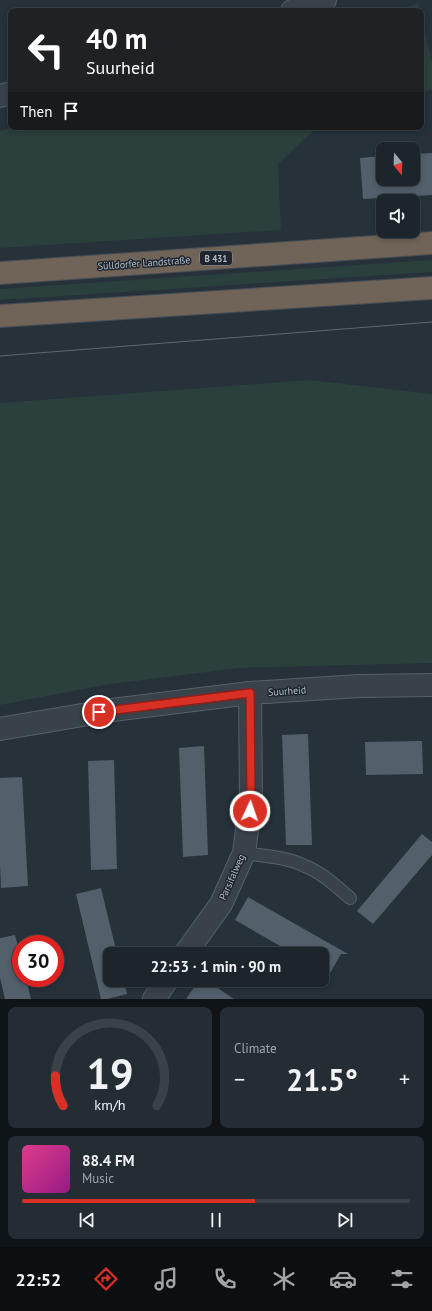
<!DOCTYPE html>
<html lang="en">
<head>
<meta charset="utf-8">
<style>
	:root { --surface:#1c252c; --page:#252d34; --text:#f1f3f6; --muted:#a0a5a9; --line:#3a4248; --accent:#d93025 }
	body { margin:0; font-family:"PT Sans",sans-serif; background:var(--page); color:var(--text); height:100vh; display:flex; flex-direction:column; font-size:15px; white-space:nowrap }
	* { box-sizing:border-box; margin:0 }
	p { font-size:13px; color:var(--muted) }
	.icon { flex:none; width:22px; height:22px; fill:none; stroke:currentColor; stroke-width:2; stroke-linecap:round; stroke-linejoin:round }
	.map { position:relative; height:999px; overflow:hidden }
	.drawer { display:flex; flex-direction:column; gap:8px; padding:8px; background:#0f1418; flex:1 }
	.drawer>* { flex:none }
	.top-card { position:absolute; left:8px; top:8px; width:416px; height:122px; border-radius:8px; box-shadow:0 2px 6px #0003,0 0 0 1px var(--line); background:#202124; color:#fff; overflow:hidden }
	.needle { width:26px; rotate:161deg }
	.buttons { position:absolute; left:376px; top:142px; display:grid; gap:8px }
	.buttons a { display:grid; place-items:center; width:44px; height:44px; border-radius:8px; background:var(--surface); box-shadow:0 2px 6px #0003,0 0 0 1px var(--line); font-size:20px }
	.speed { position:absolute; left:12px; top:935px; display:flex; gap:8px; font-size:20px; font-weight:700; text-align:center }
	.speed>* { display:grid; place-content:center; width:52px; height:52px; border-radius:50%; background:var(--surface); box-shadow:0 2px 6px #0003,0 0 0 1px var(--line); line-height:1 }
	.speed .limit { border:6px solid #d22; background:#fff; color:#111 }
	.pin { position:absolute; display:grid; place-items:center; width:34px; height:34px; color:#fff; margin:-17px; border:2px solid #fff; border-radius:50%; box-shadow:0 1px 4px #0007 }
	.me { position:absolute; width:44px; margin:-22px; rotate:3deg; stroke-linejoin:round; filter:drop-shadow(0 0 3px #0008) }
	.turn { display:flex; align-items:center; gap:14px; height:84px; padding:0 12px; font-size:18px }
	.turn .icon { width:52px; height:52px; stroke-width:2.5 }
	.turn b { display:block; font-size:28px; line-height:34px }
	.then { display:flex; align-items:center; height:38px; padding:0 12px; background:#0003; gap:8px; font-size:15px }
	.big { font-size:30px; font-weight:700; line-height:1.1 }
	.drawer .widget { flex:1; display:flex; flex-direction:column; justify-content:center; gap:6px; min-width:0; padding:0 14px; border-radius:8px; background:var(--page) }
	.drawer .dial { align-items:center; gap:0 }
	.dial svg { height:104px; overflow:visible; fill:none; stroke:var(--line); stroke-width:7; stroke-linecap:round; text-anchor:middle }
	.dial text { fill:var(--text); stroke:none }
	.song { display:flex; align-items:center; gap:12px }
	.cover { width:48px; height:48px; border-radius:6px; background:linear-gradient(135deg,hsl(330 70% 55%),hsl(310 70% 35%)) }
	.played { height:4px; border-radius:2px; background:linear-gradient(90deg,var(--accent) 60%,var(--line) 60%) }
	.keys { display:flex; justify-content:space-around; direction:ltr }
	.heat { display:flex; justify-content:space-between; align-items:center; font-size:22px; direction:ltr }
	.drawer .tiles { flex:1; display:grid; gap:8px; grid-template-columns:1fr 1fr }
	.widget:last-child { grid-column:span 2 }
	.trip { position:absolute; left:103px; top:947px; width:226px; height:40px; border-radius:8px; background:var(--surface); box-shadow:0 2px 6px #0003,0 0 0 1px var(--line); font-weight:700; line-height:40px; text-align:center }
	.tab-bar { display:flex; height:64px; justify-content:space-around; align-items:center; background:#0b0f12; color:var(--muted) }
	.tab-bar .icon { width:28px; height:28px }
	.tab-bar .selected { color:var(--accent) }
	.tab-bar b { font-size:18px; color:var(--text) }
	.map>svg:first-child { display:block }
	.green { fill:#2b3f3d }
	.building { fill:#535f6a }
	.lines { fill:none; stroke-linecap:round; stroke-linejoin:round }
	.lane-casing { stroke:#576069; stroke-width:14 }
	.street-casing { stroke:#576069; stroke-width:24 }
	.highway-casing { stroke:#444d56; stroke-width:24 }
	.lane { stroke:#39424b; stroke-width:12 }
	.street { stroke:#39424b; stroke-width:22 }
	.highway { stroke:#706357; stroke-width:22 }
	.tram { stroke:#5c6771; stroke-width:1 }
	.route-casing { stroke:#8d1f18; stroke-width:10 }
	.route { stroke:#d93025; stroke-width:7 }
	.labels { text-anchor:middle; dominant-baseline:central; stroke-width:3; stroke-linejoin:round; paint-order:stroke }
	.shield { fill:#1e2730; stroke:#889099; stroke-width:1 }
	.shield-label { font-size:9px; font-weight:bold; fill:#b5bdc6 }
	.street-label { font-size:10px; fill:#b5bdc6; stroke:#1e2730 }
</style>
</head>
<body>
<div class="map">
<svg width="432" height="999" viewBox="0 0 432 999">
	<rect width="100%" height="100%" fill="#26313a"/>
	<g class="green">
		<polygon points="418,3 420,11 396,11"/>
		<polygon points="421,14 432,62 432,90 421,92"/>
		<polygon points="16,127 317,127 278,164 281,230 0,248 0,131"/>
		<polygon points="432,260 432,272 0,300 0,289"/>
		<polygon points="310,380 432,394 432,663 239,668 104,685 0,705 0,403"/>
	</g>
	<g class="building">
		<polygon points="432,153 432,195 363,199 360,158 383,156 383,179 413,179 413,154"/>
		<polygon points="308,734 312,845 286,845 282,735"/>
		<polygon points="422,741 423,774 366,775 365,742"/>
		<polygon points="204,746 208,855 183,857 179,748"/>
		<polygon points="114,760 117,869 91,870 88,761"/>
		<polygon points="22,777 28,886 1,888 0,864 0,778"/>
		<polygon points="422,834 432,842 432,855 373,924 357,911"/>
		<polygon points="101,888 117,954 110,954 110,980 124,980 127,994 107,999 101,999 76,894"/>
		<polygon points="248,897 348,954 341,954 322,987 322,954 294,954 235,920"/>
		<polygon points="15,935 21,958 21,978 26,978 31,999 5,999 0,978 0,938"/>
		<polygon points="199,980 206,980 234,999 186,999"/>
	</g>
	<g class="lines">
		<defs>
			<path id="lane" d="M244,853C264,856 286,857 305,866C322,873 336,886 350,898"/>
			<g id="street">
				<polyline points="292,11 325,0"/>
				<polyline points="0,96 11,93"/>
				<polyline points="0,729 112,710 250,693 359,686 432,685"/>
				<polyline points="185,954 221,904 244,853 251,799 250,693"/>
				<polyline points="154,999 167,980"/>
			</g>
			<g id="highway">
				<polyline points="0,273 432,243"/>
				<polyline points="0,316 432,288"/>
			</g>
		</defs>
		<use href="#lane" class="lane-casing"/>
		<use href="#street" class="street-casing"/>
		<use href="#highway" class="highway-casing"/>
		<use href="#lane" class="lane"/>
		<use href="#street" class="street"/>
		<use href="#highway" class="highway"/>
		<polyline class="tram" points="0,356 432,322"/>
	</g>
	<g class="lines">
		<defs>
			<polyline id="route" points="99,712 250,693 251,799 250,811"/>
		</defs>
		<use href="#route" class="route-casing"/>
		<use href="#route" class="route"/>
	</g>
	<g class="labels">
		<rect class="shield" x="200" y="251" width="32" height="14" rx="3"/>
		<g class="shield-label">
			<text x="216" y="258">B 431</text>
		</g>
		<g class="street-label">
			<text transform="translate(144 263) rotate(-4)">Sülldorfer Landstraße</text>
			<text transform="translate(287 691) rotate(-4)">Suurheid</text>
			<text transform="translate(232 877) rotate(-66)">Parsifalweg</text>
		</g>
	</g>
</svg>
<div class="buttons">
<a><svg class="needle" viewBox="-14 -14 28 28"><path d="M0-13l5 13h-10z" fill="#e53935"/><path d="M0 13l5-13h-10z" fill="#a0a5a9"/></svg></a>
<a><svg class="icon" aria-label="sound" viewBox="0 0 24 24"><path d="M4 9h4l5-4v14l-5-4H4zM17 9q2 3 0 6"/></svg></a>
</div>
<div class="speed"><div class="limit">30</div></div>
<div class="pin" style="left:99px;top:712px;background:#d93025"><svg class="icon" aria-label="arrive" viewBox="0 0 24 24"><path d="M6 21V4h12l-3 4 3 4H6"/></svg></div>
<svg class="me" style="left:250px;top:811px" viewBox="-20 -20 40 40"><circle r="17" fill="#d93025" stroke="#fff" stroke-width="3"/><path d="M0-11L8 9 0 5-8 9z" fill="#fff"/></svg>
<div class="trip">22:53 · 1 min · 90 m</div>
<div class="top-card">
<div class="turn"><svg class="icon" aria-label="left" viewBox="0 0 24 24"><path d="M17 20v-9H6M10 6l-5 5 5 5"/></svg><div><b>40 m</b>Suurheid</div></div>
<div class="then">Then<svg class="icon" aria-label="arrive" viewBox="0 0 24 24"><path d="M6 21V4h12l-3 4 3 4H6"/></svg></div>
</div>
</div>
<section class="drawer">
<div class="tiles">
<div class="widget dial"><svg viewBox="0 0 100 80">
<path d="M14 69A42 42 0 1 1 86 69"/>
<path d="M14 69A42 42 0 0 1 8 46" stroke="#d93025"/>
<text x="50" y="56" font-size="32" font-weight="700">19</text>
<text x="50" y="72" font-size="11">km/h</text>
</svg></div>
<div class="widget"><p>Climate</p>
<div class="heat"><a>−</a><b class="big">21.5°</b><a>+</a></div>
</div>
<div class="widget">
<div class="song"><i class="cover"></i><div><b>88.4 FM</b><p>Music</p></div></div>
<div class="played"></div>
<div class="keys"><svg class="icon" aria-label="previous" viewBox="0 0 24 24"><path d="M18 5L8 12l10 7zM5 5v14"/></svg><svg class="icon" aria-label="pause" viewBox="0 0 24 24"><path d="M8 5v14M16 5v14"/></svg><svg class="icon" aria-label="next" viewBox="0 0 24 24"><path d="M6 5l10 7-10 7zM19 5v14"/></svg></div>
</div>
</div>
</section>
<nav class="tab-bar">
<b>22:52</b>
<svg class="icon selected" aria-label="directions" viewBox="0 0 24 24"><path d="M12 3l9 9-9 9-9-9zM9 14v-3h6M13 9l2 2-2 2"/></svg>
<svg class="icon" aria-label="music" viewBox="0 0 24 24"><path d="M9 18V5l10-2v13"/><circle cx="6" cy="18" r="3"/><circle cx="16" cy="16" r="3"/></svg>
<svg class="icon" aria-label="phone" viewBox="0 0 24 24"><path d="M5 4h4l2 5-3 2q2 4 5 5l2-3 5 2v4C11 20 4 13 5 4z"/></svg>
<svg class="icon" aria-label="climate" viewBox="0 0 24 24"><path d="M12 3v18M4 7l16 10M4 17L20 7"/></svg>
<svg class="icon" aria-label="car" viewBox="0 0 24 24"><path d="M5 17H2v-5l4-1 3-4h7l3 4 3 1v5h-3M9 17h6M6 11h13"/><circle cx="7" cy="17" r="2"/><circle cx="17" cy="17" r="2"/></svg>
<svg class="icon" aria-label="filters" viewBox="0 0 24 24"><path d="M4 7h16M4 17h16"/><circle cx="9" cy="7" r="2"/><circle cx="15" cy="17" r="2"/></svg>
</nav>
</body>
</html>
